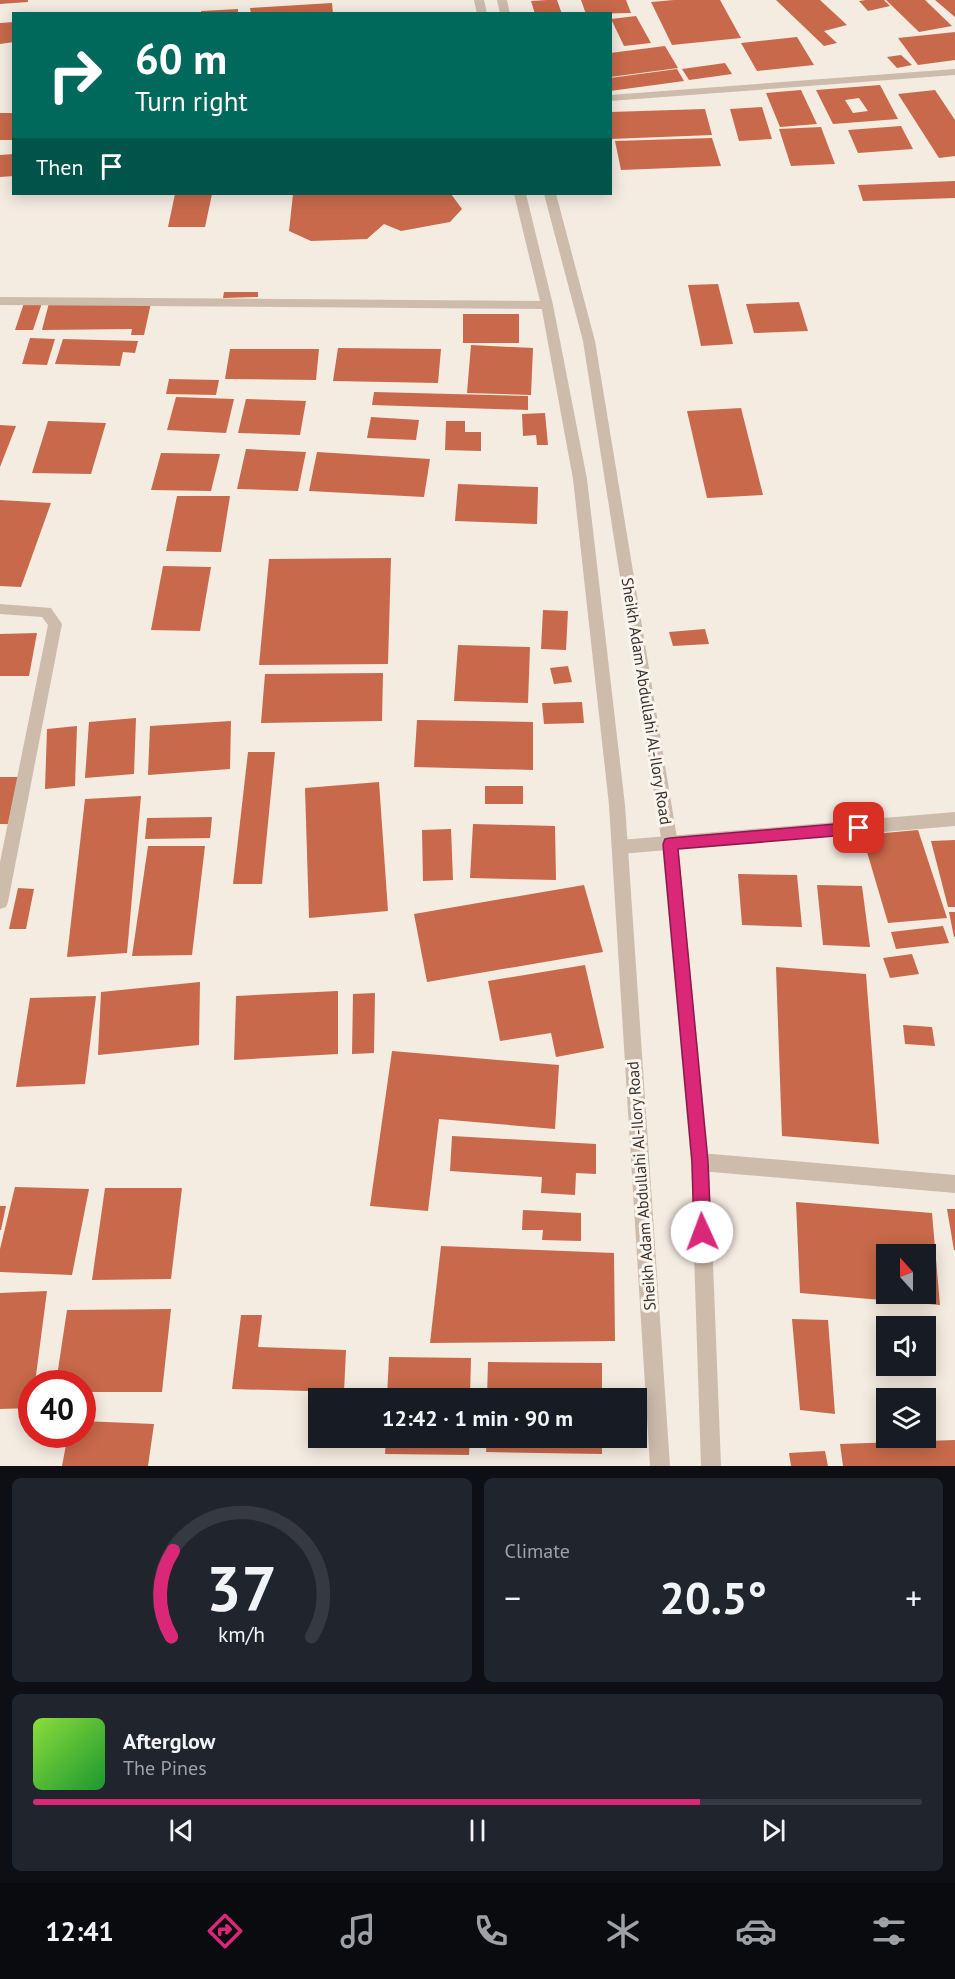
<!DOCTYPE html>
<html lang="en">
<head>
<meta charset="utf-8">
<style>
	:root { --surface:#171b24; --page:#20242c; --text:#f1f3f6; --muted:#9ea1a6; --line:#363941; --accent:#db2777 }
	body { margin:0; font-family:"PT Sans",sans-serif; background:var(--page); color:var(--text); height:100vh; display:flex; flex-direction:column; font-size:22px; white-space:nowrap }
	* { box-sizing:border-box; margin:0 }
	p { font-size:20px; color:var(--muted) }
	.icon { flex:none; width:33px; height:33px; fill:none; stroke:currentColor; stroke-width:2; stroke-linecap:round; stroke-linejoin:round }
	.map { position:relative; height:1466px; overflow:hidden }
	.drawer { display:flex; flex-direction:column; gap:12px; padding:12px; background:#0d0f14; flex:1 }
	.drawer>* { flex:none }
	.guide { position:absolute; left:12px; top:12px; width:600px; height:183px; border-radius:0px; box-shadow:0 3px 15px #0003; background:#00695c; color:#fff; overflow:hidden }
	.needle { width:39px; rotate:339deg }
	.fabs { position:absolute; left:876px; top:1244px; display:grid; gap:12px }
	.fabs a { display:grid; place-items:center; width:60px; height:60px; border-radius:0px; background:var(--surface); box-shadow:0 3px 15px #0003; font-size:30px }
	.speed { position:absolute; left:18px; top:1370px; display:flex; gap:12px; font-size:30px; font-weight:700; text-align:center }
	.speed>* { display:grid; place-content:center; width:78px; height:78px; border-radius:50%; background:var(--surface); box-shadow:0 3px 15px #0003; line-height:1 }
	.speed .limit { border:9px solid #d22; background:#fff; color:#111 }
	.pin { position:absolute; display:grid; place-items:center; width:51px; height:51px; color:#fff; margin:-26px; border-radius:12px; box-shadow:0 3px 9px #0006 }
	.me { position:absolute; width:66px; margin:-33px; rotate:358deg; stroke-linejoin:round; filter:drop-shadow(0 0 4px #0008) }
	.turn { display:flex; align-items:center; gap:21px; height:126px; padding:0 24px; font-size:27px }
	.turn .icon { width:78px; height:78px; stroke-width:2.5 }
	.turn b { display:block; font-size:42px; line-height:51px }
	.then { display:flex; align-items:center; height:57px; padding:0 24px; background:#0003; gap:12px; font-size:22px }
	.big { font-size:45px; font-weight:600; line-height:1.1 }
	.drawer .card { flex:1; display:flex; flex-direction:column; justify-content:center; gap:9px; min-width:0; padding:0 21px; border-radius:9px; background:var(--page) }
	.drawer .dial { align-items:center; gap:0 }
	.dial svg { height:156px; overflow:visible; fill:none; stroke:var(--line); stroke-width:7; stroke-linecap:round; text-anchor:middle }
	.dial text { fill:var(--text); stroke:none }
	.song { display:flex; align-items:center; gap:18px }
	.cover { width:72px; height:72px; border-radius:9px; background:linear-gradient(135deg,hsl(90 70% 55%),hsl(130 70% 35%)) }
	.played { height:6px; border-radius:3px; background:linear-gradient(90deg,var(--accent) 75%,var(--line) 75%) }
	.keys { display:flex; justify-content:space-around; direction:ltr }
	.heat { display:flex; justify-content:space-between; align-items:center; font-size:33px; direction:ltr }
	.drawer .tiles { flex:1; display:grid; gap:12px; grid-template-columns:1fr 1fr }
	.card:last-child { grid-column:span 2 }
	.trip { position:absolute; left:308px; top:1388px; width:339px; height:60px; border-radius:0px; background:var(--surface); box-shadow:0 3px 15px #0003; font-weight:600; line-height:60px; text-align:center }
	.menu { display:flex; height:96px; justify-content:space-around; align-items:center; background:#090b0e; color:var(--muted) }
	.menu .icon { width:42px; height:42px }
	.menu .active { color:var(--accent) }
	.menu b { font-size:27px; color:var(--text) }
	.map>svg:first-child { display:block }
	.building { fill:#c8694b; fill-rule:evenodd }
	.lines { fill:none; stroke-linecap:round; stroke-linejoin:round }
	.minor { fill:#cdbbac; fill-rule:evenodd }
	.tertiary { fill:#cdbbac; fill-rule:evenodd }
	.route { fill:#db2777; stroke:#8e194d; stroke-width:1.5 }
	.labels { text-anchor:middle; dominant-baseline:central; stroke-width:6; stroke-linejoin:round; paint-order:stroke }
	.street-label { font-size:16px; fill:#3b302b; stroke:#fbf5ee }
</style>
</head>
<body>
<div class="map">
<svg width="955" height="1466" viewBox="0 0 955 1466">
	<rect width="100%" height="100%" fill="#f4ebe1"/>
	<g class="building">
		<polygon points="0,0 28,0 28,2 0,4"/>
		<polygon points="547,0 557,0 562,14 535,14 531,1"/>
		<polygon points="581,0 626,0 631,13 586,14"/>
		<polygon points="674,0 720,0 741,38 672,45 651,2"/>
		<polygon points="776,0 820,0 847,25 824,31 837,43 824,46"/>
		<polygon points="866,0 884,0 890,6 868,11 859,1"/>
		<polygon points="886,0 925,0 952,26 919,32"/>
		<polygon points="935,0 955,0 955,17"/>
		<polygon points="332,3 333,14 251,14 250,8"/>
		<polygon points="238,9 238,14 201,14 201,11"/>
		<polygon points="636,16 651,43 624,46 611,19"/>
		<polygon points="14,22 14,42 0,44 0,23"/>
		<polygon points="955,32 955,60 918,65 898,38"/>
		<polygon points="797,37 814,65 757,71 741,43"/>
		<polygon points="665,46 678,68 610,77 610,53"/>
		<polygon points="901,55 912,65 897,68 887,57"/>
		<polygon points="725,63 732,74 689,80 682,69"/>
		<polygon points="677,69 684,81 610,91 610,78"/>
		<path d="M880,85L898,119L833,124L816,90ZM859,98L868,111L853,113L845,100Z"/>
		<polygon points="801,90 817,124 780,127 766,93"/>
		<polygon points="935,90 955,120 955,156 939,158 898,94"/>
		<polygon points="762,107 772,139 739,141 730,109"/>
		<polygon points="705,109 712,135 610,139 610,112"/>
		<rect x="0" y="113" width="14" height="27"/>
		<polygon points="901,126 913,149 858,153 848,130"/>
		<polygon points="821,127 835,164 791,166 779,129"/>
		<polygon points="712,138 721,166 621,170 615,141"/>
		<polygon points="14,154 14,176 0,177 0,155"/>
		<polygon points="955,181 955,198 863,201 858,185"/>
		<polygon points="175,194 212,194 205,227 168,227"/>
		<polygon points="293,194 451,194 462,209 450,222 401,231 384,224 367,239 311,241 289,231"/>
		<polygon points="718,284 733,344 701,346 688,285"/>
		<polygon points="224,292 258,292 258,297 223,298"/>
		<polygon points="799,302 808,331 754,333 746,304"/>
		<polygon points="24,303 42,303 33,330 15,330"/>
		<polygon points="49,303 151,303 144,335 131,335 132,329 42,330"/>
		<rect x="463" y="314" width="56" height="29"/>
		<polygon points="30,338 55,339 47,365 22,364"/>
		<polygon points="63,339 138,341 135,353 123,352 120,366 55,364"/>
		<polygon points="471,345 533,348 531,395 467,393"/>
		<polygon points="338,348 441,349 438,383 333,381"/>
		<polygon points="230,349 319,349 316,380 225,379"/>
		<polygon points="169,379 219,380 216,395 166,394"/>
		<polygon points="374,392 528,396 528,410 372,405"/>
		<polygon points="176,397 234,399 226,433 167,430"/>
		<polygon points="246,399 306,401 300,435 238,433"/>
		<polygon points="741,408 763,495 707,498 687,411"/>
		<polygon points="545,413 548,445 537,445 536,435 523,436 522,414"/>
		<polygon points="371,417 419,420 416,440 367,438"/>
		<polygon points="48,421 106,423 91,474 32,473"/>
		<polygon points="446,421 465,421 465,432 481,432 481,451 445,450"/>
		<polygon points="0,425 16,426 0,467"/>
		<polygon points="246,449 306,452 298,491 237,489"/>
		<polygon points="317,452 430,459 424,497 309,491"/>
		<polygon points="161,453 220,454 211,491 151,490"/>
		<polygon points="458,484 538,487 537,524 455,521"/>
		<polygon points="177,496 230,496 221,552 166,551"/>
		<polygon points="0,500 51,503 21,587 0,586"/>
		<polygon points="391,558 388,664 259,665 269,559"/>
		<polygon points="163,566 211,567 200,631 151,630"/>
		<polygon points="543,610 568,611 566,650 541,649"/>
		<polygon points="705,629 709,644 673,646 669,632"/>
		<polygon points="37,633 29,676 0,676 0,634"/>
		<polygon points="458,645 530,647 528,703 454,701"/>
		<polygon points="568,666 572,682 554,684 550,668"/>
		<polygon points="383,673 382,721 261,723 265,674"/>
		<polygon points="582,702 584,723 544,724 542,703"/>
		<polygon points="136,718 134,774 85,778 89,722"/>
		<polygon points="417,720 533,722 533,770 414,767"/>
		<polygon points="231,721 230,769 148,775 150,726"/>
		<polygon points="77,726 75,786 45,789 47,729"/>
		<polygon points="248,752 275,752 262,884 233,884"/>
		<polygon points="0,777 19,777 8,824 0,824"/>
		<polygon points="379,782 388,911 309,918 305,788"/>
		<rect x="485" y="786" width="38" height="18"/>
		<polygon points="141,796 127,953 67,957 85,799"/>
		<polygon points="212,817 210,838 145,839 147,818"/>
		<polygon points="473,824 555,826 556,880 470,878"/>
		<polygon points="451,829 453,880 423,881 422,830"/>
		<polygon points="918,830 947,918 888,923 862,835"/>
		<polygon points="955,840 955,907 948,907 931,841"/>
		<polygon points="148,846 205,846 192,955 132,956"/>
		<polygon points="738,874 797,875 802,927 742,925"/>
		<polygon points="584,885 603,952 427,982 414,914"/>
		<polygon points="817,885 862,886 870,947 823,945"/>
		<polygon points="18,888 34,889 26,929 9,929"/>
		<polygon points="949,912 955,912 955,937 954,937"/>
		<polygon points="943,926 949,943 896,949 891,932"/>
		<polygon points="912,954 919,974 890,978 883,958"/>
		<polygon points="585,965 604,1048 556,1057 551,1033 500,1041 488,981"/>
		<polygon points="776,967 866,974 879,1144 782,1136"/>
		<polygon points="200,982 199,1045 98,1055 101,992"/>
		<polygon points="338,991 338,1054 234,1060 236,996"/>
		<polygon points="375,993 374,1053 352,1054 353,994"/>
		<polygon points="96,996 85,1084 16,1087 30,998"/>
		<polygon points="903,1025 932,1027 935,1046 905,1044"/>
		<polygon points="392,1051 559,1065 555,1129 439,1119 428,1211 370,1206"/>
		<polygon points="452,1136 596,1144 596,1174 576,1173 575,1195 541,1193 542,1177 450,1171"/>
		<polygon points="15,1187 89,1189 72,1275 0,1272 0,1249"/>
		<polygon points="105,1188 182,1188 171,1279 92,1280"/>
		<path d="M796,1202L932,1213L940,1305L800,1293ZM886,1254H926V1293H886Z"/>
		<polygon points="0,1206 6,1206 1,1230 0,1230"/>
		<polygon points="947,1209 955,1209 955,1250 954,1250"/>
		<polygon points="523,1210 581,1213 581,1241 542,1240 543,1230 522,1230"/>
		<polygon points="441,1246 614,1253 615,1341 430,1343"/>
		<polygon points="47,1291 35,1383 32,1383 32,1408 0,1409 0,1293"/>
		<polygon points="171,1309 162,1392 82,1392 82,1383 56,1383 67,1310"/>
		<polygon points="241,1315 262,1315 258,1347 346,1350 344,1392 232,1389"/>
		<polygon points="792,1319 828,1320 835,1414 800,1410"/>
		<polygon points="389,1357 471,1358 470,1398 387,1398"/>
		<polygon points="488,1362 602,1363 602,1398 487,1398"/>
		<polygon points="82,1421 154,1424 148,1466 62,1466 68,1434 82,1434"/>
		<polygon points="386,1437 470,1437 469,1455 385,1454"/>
		<polygon points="487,1437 602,1437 602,1454 486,1452"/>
		<polygon points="955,1440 955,1466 843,1466 840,1444"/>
		<polygon points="825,1451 828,1466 791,1466 789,1453"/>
	</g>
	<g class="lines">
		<g class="minor">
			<polygon points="955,69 955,75 610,101 610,95"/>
			<polygon points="0,297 547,301 553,305 547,309 0,305"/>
			<polygon points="0,604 51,608 62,624 8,902 6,907 0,909 0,862 48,625 42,617 0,614"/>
			<polygon points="955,812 955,826 620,854 614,852 612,847 614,842 620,840"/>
			<polygon points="700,1153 955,1175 955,1193 700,1171 694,1168 691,1162 694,1156"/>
		</g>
		<g class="tertiary">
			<polygon points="474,0 484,0 487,14 477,14"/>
			<polygon points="497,0 507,0 510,14 500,14"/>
			<polygon points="514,194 526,194 553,305 587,479 625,805 670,1466 650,1466 609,805 573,479 541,305"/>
			<polygon points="544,194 556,194 595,341 678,844 709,1162 721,1466 701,1466 691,1162 662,844 583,341"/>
		</g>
	</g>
	<polygon class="route" points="859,822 864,823 866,828 864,832 859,834 678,849 708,1162 711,1232 708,1238 702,1240 696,1238 694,1232 692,1162 663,844 665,839 670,838"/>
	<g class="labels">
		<g class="street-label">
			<text transform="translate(647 701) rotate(81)">Sheikh Adam Abdullahi Al-Ilory Road</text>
			<text transform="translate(641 1186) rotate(-94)">Sheikh Adam Abdullahi Al-Ilory Road</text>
		</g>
	</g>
</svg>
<div class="fabs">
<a><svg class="needle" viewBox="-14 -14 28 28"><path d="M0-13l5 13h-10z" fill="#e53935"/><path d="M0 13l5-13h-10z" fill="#9ea1a6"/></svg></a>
<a><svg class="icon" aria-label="sound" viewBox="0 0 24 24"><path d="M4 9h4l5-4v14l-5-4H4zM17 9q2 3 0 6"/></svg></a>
<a><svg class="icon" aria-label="layers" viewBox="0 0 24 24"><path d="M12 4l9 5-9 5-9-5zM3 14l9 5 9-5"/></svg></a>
</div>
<div class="speed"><div class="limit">40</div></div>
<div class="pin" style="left:859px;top:828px;background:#d93025"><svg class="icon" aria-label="arrive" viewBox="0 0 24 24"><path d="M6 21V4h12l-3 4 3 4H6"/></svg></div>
<svg class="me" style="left:702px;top:1232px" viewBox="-20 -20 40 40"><circle r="19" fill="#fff"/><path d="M0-13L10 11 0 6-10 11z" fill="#db2777"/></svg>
<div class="trip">12:42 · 1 min · 90 m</div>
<div class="guide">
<div class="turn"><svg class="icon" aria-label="right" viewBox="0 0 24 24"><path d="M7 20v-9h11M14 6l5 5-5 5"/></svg><div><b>60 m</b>Turn right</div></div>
<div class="then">Then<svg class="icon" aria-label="arrive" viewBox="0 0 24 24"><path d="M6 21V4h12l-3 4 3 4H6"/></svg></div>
</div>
</div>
<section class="drawer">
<div class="tiles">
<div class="card dial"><svg viewBox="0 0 100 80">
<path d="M14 69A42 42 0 1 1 86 69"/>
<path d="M14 69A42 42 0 0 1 15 25" stroke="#db2777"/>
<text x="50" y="56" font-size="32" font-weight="700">37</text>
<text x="50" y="72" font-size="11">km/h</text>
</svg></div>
<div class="card"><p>Climate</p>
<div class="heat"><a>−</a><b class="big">20.5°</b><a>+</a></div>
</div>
<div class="card">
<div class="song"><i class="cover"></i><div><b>Afterglow</b><p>The Pines</p></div></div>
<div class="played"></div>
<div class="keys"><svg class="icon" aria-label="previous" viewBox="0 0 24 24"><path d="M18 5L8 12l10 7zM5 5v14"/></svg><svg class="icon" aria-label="pause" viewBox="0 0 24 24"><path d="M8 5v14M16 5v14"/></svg><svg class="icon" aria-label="next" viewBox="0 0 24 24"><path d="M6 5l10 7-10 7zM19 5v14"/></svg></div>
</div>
</div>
</section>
<nav class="menu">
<b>12:41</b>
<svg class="icon active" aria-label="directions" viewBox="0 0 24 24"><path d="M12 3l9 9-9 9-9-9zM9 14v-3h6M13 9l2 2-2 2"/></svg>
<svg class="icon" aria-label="music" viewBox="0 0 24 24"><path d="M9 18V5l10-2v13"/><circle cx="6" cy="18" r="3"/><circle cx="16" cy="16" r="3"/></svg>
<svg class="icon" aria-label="phone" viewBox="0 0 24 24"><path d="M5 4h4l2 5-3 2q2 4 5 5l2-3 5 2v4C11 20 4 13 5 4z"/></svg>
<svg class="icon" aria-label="climate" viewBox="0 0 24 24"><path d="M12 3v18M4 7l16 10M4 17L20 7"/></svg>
<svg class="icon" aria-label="car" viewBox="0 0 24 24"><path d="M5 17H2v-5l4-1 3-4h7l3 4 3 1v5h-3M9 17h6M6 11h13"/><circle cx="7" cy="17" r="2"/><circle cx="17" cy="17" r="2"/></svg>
<svg class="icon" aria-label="filters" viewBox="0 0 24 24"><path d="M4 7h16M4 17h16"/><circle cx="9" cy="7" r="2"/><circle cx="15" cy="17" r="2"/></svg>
</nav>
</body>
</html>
